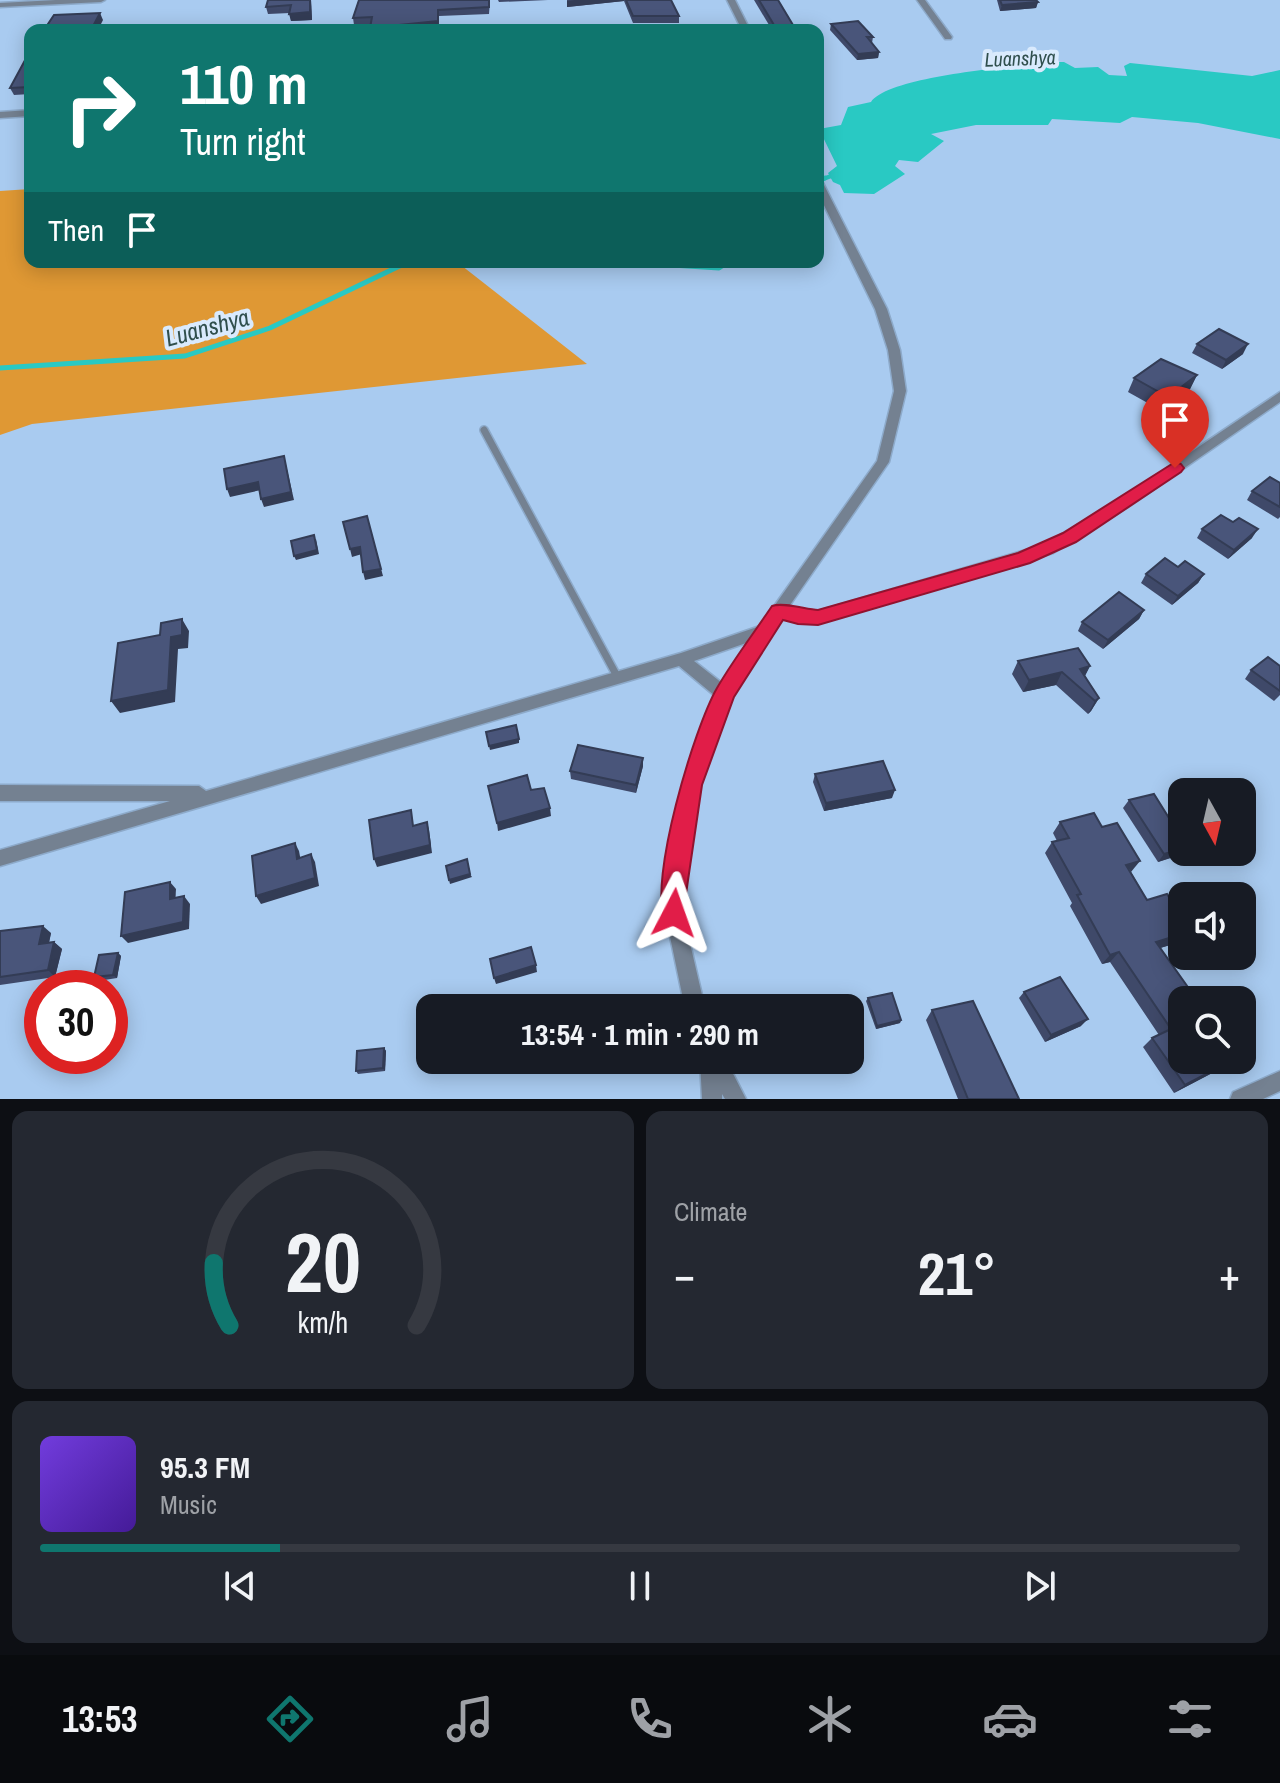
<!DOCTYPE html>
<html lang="en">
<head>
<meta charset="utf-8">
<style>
	:root { --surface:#171b24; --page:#242831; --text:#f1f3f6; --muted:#9ea1a6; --line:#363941; --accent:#0f766e }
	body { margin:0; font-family:"Archivo Narrow",sans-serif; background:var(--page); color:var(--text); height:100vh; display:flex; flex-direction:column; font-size:30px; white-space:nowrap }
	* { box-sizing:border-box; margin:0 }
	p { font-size:26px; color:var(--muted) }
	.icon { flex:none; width:44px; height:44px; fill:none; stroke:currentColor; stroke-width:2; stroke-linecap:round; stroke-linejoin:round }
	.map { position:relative; height:1099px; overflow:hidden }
	.details { display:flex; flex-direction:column; gap:12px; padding:12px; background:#0d0f14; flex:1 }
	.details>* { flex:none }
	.banner { position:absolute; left:24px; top:24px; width:800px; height:244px; border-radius:16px; box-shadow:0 4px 20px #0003; background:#0f766e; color:#fff; overflow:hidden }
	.needle { width:52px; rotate:172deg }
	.buttons { position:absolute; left:1168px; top:778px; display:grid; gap:16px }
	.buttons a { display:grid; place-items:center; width:88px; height:88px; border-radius:16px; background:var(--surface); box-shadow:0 4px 20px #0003; font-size:40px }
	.speed { position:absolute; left:24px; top:970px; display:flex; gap:16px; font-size:40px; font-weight:700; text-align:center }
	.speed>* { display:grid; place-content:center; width:104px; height:104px; border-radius:50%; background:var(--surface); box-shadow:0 4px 20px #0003; line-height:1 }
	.speed .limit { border:12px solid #d22; background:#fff; color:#111 }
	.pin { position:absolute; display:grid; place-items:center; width:68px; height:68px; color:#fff; margin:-82px -34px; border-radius:50% 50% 50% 0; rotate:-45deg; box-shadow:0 0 8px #0007 }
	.pin .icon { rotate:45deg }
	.me { position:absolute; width:88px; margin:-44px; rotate:4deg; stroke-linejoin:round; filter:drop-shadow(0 0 6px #0008) }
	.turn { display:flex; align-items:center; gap:28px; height:168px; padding:0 24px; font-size:36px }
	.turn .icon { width:104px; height:104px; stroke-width:2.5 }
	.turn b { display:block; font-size:56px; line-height:68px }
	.then { display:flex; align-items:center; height:76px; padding:0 24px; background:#0003; gap:16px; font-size:30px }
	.big { font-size:60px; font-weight:700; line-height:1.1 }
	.details .tile { flex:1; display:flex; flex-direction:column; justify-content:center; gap:12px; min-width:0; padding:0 28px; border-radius:16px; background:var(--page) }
	.details .dial { align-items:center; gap:0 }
	.dial svg { height:208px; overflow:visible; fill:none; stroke:var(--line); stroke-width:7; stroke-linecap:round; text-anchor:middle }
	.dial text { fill:var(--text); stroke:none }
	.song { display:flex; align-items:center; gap:24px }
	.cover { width:96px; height:96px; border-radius:12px; background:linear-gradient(135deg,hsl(260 70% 55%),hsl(260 70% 35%)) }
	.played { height:8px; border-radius:4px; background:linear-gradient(90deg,var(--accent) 20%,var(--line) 20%) }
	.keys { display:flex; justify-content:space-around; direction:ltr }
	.heat { display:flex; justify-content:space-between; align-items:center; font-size:44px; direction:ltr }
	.details .tiles { flex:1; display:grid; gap:12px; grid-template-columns:1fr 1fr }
	.tile:last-child { grid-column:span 2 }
	.trip { position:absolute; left:416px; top:994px; width:448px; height:80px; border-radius:16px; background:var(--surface); box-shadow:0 4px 20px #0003; font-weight:700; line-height:80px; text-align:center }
	.tab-bar { display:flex; height:128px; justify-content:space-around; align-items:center; background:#090b0e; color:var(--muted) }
	.tab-bar .icon { width:56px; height:56px }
	.tab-bar .current { color:var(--accent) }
	.tab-bar b { font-size:36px; color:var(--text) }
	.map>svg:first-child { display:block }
	.green { fill:#df9834 }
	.water { fill:#29c9c3 }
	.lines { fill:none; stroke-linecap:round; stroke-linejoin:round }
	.stream-far1 { stroke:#29c9c3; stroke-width:4 }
	.stream { stroke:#29c9c3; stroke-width:5 }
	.lane-casing { stroke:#8daaca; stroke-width:10 }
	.street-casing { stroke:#8daaca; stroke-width:3 }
	.lane { stroke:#748191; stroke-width:7 }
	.street { fill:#748191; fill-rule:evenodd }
	.wall { fill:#3f4969 }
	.shaded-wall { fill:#333c55 }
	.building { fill:#49557a; stroke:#333c55; stroke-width:2 }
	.route { fill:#e11d48; stroke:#92132f; stroke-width:2 }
	.labels { text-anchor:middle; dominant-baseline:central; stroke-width:8; stroke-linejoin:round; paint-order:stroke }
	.far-water-label { font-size:20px; font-style:italic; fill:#304f4d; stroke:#d9eafd }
	.water-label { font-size:24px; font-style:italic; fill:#304f4d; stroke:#d9eafd }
</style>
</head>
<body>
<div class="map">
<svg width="1280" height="1099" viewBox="0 0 1280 1099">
	<rect width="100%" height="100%" fill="#a9cbf0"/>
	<polygon class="green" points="30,189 30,262 457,262 587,364 32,424 0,435 0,191"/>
	<path class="water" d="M1047,62H1064L1075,68L1098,67L1109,75L1127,76L1124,66L1130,63L1252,76L1280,70V139L1198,123L1132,117L1120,123L1052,119L1048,125H976L931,134L944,141L918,162L899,160L895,166L905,174L874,194L844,193L840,185L833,182L828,173L837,166L819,129L841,125L848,107L871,102C889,76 1012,67 1047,62Z"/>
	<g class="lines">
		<polyline class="stream-far1" points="820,180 837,174"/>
		<g class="stream">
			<polyline points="818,181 825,178"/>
			<polyline points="625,262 719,268 728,262"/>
			<polyline points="0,368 185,356 270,328 408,262"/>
		</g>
		<defs>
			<polyline id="lane" points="484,430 618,678"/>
			<g id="street">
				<polygon points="56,0 105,0 101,2 0,7 0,3"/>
				<polygon points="727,0 735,0 750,30 742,30"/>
				<polygon points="917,0 925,0 952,37 951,39 945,39"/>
				<polygon points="30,110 30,116 0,118 0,112"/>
				<path d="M818,180L823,183L887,309L900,350L906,391L889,462L788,608L798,611H818L1043,545L1118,501L1280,392V402L1128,507L1053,553L818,623H798L782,618L731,696L699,785L686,862L683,913L705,1008H685L665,913L668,862L683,785L715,696L679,666L0,866V850L170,801H0V785L199,786L206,791L681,653L760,626L877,461L894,391L888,350L875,309L818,193ZM749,642L722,683L694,661Z"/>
				<polygon points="700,1060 726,1060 746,1099 725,1099 722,1094 722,1099 702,1099"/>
				<polygon points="1280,1071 1280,1091 1263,1099 1230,1099 1233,1092"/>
			</g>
		</defs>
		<use href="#lane" class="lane-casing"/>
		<use href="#street" class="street-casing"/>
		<use href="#lane" class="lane"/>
		<use href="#street" class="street"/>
	</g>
	<g class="wall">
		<polygon points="311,0 312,20 291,21 290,13 268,14 266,7"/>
		<polygon points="490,0 489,14 439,16 439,28 420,30 370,30 371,24 354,25 353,18"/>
		<polygon points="498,0 548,0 499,2"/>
		<polygon points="567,0 671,0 679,16 679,23 633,23 624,1 567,7"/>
		<polygon points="754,0 778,0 796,30 772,30"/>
		<polygon points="997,0 1036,0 1038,2 1036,8 1000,11"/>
		<polygon points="831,24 873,37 872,43 879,52 878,58 857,60 830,30"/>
		<polygon points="30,51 30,94 14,95 10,88"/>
		<polygon points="1197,344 1243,354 1222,369 1192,353"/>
		<polygon points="1197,375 1190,389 1162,411 1128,392 1134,378"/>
		<polygon points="1280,483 1280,517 1278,519 1247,500 1252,491"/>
		<polygon points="1202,529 1252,538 1228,559 1197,538"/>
		<polygon points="1178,567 1204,574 1198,583 1172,605 1141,583 1146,574"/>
		<polygon points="1144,610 1139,619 1103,649 1078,631 1082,622"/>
		<polygon points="1018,661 1090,666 1085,676 1099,698 1091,711 1088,714 1056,685 1023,692 1012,674"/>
		<polygon points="1280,666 1280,695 1274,701 1245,679 1251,670"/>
		<polygon points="643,766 636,793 571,779 570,771"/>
		<polygon points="815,774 892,798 824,811 813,782"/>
		<polygon points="1129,800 1187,853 1158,862 1123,808"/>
		<polygon points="1060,822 1131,872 1147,900 1182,918 1182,941 1180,942 1160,948 1237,1060 1174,1093 1143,1047 1152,1038 1159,1035 1110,962 1102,964 1070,906 1072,903 1045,853 1052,842 1057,841 1053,833"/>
		<polygon points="0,931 51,933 49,943 54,942 62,949 55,977 0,985"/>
		<polygon points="118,953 121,956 117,978 98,981 94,977"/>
		<polygon points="1024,992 1081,1026 1045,1042 1019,998"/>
		<polygon points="868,998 901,1020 900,1023 876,1029 866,1001"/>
		<polygon points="932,1010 1019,1099 958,1099 926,1020"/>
		<polygon points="384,1048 386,1051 385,1071 358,1074 356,1071"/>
	</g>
	<g class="shaded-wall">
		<polygon points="311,0 312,20 291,21 289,14"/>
		<polygon points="575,0 624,0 624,1 567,7 567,1"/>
		<polygon points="1038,2 1036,8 1000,11 1002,5"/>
		<polygon points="438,10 439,28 420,30 370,30 370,28"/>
		<polygon points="100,13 103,20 98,30 91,30"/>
		<polygon points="879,52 878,58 857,60 858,54"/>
		<polygon points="1248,344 1243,354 1222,369 1226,360"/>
		<polygon points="1197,375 1190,389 1162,411 1168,397"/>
		<polygon points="284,456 294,500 264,507 261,499"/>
		<polygon points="258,482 261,490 230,497 227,489"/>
		<polygon points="367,516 383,576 365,580 363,572"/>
		<polygon points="1258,529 1252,538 1228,559 1234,550"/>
		<polygon points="316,539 319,554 296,560 294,556"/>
		<polygon points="360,547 362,554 352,557 350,549"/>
		<polygon points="1204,574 1198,583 1172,605 1178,596"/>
		<polygon points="1144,610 1139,619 1103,649 1108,640"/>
		<polygon points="182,619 189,631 188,648 178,649 175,702 120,713 111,701 171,637"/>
		<polygon points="1090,666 1083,679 1080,669"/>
		<polygon points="1062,672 1056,685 1023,692 1029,680"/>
		<polygon points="1099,698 1091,711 1088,714 1095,701"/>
		<polygon points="519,739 519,743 490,750 489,746"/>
		<polygon points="643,758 643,766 636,793 636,785"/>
		<polygon points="895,790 892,798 824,811 826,803"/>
		<polygon points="550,808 551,816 498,831 497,823"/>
		<polygon points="427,822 429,830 432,853 377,867 374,859"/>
		<polygon points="295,843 299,851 302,867 297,859"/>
		<polygon points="1182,849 1182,852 1187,852 1158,862 1164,854"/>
		<polygon points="311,854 315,862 319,886 261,904 256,896"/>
		<polygon points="1140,861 1131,872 1126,865"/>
		<polygon points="470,874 472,877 450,884 449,880"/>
		<polygon points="170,882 176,889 175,907 170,899"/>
		<polygon points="184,896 190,904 189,929 128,943 121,936"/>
		<polygon points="43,926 51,933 47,951 39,944"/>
		<polygon points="1182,934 1182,941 1180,942 1147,952 1156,942"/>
		<polygon points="54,942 62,949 55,977 48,970"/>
		<polygon points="1119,952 1110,962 1102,964 1110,955"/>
		<polygon points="118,953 121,956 117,978 113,975"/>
		<polygon points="536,965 537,972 496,984 494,978"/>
		<polygon points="1088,1019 1081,1026 1045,1042 1051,1035"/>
		<polygon points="901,1020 900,1023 876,1029 877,1026"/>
		<polygon points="384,1048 386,1051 385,1071 383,1068"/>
		<polygon points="1233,1060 1237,1060 1174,1093 1185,1085"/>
	</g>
	<g class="building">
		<polygon points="268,0 310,0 310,12 289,14 291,5 266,7"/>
		<polygon points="359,0 489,0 489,7 438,10 438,21 370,28 372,17 353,18"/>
		<polygon points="626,0 671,0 679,16 633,16"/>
		<polygon points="759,0 778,0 796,30 777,30"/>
		<polygon points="1000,0 1036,0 1038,2 1002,5"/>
		<polygon points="100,13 91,30 44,30 54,15"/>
		<polygon points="858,21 873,37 867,37 879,52 858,54 831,24"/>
		<polygon points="30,51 30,87 10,88"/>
		<polygon points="1219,329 1248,344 1226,360 1197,344"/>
		<polygon points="1161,359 1197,375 1168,397 1134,378"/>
		<polygon points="284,456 291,492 261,499 258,482 227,489 224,469"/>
		<polygon points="1270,477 1280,483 1280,507 1252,491"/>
		<polygon points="1221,515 1233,522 1239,518 1258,529 1234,550 1202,529"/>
		<polygon points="367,516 381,569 363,572 360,547 350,549 343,522"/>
		<polygon points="314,535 317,550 294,556 291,541"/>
		<polygon points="1165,558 1178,567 1185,561 1204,574 1178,596 1146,574"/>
		<polygon points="1119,592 1144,610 1108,640 1082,622"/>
		<polygon points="182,619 182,635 171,637 168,690 111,701 118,643 160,635 161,623"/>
		<polygon points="1078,648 1090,666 1080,669 1099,698 1095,701 1062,672 1029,680 1018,661"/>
		<polygon points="1268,657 1280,666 1280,691 1251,670"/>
		<polygon points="516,725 519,739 489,746 486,732"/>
		<polygon points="578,745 643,758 636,785 570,771"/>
		<polygon points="883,761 895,790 826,803 815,774"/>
		<polygon points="527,775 531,790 544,788 550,808 497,823 488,786"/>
		<polygon points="1154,794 1174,826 1179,824 1182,828 1182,849 1164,854 1129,800"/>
		<polygon points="411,810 413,826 427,822 430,845 374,859 369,820"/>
		<polygon points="1094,813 1102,827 1117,823 1140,861 1126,865 1147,900 1167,894 1182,918 1182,934 1156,942 1197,1000 1182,1000 1182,1060 1233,1060 1185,1085 1152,1038 1171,1029 1119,952 1110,955 1077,895 1081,894 1052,842 1069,838 1060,822"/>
		<polygon points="295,843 297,859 311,854 315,878 256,896 252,856"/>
		<polygon points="467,859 470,874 449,880 446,866"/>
		<polygon points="170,882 170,899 184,896 183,922 121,936 125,892"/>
		<polygon points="43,926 39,944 54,942 48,970 0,977 0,931"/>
		<polygon points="531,947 536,965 494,978 490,959"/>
		<polygon points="118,953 113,975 94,977 99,955"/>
		<polygon points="1060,977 1088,1019 1051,1035 1024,992"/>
		<polygon points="892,993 901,1020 877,1026 868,998"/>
		<polygon points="973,1001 1019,1099 968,1099 932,1010"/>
		<polygon points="1242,1046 1247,1053 1242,1055"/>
		<polygon points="384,1048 383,1068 356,1071 357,1051"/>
	</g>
	<path class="route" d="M1175,462L1181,464L1184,468L1181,472L1076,542L1030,563L818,625L798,624L783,620L734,697L702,785L682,921L674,925L665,921C648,881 694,728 717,688C733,660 754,633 772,606C783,602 805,609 818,610L1018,553L1063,533Z"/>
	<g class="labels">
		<g class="far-water-label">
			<text transform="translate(1020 58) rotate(-2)">Luanshya</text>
		</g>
		<g class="water-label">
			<text transform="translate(207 327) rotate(-15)">Luanshya</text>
		</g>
	</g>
</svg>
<div class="buttons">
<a><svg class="needle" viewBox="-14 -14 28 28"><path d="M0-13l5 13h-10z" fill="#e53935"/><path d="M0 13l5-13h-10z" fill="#9ea1a6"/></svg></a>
<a><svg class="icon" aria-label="sound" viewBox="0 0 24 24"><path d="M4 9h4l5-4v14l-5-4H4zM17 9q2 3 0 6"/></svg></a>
<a><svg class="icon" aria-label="search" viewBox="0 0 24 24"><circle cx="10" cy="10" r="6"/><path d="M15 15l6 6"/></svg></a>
</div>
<div class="speed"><div class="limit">30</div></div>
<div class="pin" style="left:1175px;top:468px;background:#d93025"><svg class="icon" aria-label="arrive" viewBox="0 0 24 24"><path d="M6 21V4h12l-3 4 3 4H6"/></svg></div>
<svg class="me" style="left:674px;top:913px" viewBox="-20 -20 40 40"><path d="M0-17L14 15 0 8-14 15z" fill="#e11d48" stroke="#fff" stroke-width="4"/></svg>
<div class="trip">13:54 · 1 min · 290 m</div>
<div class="banner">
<div class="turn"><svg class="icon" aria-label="right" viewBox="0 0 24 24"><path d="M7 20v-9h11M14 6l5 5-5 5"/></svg><div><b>110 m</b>Turn right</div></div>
<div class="then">Then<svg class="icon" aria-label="arrive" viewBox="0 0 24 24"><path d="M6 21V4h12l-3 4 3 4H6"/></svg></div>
</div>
</div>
<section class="details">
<div class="tiles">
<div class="tile dial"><svg viewBox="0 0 100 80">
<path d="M14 69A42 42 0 1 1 86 69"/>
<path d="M14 69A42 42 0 0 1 8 45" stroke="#0f766e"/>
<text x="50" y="56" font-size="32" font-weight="700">20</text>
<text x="50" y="72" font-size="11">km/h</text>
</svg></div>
<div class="tile"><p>Climate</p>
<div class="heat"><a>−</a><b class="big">21°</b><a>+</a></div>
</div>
<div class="tile">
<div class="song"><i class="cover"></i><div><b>95.3 FM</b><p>Music</p></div></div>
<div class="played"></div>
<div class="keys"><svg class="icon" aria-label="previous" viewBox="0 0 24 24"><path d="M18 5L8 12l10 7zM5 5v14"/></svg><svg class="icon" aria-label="pause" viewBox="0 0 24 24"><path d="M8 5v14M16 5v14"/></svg><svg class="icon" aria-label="next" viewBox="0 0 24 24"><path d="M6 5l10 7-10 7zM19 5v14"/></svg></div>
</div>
</div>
</section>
<nav class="tab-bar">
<b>13:53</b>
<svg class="icon current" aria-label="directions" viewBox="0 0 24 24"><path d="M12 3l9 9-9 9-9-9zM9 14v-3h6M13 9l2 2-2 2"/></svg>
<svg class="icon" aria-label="music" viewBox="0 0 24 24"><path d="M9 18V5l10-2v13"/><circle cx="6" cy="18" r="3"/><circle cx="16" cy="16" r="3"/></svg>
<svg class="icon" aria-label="phone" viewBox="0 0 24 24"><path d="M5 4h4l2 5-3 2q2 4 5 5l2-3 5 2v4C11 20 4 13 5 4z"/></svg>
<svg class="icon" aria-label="climate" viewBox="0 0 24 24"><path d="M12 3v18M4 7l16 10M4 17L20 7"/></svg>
<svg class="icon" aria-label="car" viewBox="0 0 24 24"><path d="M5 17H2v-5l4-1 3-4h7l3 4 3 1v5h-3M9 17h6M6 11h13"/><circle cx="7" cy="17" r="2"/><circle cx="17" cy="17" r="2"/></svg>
<svg class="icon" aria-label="filters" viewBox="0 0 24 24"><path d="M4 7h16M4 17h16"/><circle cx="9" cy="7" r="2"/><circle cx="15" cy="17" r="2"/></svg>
</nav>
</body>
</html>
